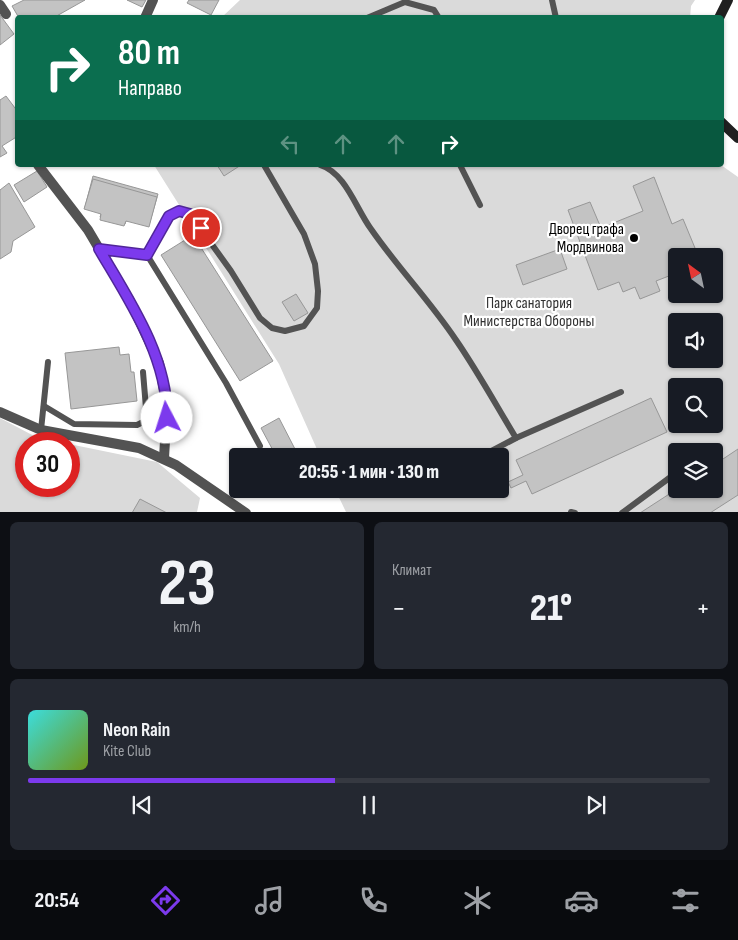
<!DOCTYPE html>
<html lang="ru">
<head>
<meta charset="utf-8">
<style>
	:root { --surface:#171b24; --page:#242831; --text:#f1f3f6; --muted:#9ea1a6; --line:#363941; --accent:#7c3aed }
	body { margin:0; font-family:"Sofia Sans Condensed",sans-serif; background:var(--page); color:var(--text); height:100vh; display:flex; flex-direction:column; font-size:19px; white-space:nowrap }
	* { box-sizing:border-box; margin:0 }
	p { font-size:16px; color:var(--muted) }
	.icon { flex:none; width:28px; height:28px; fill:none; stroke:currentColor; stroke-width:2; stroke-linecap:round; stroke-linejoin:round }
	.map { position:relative; height:512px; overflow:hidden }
	.sheet { display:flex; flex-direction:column; gap:10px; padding:10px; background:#0d0f14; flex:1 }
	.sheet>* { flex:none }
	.hud { position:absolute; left:15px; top:15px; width:709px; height:152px; border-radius:5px; box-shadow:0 1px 4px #0004; background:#0b6e4f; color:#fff; overflow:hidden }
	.needle { width:32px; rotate:327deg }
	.fabs { position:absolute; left:668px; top:248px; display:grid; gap:10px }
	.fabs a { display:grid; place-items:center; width:55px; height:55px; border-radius:5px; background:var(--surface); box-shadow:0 1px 4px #0004; font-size:25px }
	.speed { position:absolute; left:15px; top:432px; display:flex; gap:10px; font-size:25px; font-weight:700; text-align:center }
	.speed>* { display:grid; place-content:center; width:65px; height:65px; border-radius:50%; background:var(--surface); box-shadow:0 1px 4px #0004; line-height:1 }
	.speed .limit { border:8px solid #d22; background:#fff; color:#111 }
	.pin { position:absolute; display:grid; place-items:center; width:42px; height:42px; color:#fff; margin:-21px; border:2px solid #fff; border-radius:50%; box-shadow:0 1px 5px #0007 }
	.me { position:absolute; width:55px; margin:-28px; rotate:355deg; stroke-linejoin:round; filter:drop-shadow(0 0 4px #0008) }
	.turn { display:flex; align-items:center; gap:18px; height:105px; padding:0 20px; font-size:22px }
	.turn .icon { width:65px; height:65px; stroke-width:2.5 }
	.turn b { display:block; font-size:35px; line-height:42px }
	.lanes { display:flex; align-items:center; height:48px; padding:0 20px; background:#0003; justify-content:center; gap:25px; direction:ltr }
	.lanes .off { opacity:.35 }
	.big { font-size:38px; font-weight:800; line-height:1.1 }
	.sheet .widget { flex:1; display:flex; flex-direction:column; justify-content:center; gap:8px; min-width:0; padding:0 18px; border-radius:8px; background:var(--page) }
	.sheet .dial { align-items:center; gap:0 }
	.dial b { font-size:65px; line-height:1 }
	.song { display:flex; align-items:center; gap:15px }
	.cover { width:60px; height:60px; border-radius:8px; background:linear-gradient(135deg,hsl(180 70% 55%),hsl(80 70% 35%)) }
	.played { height:5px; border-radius:2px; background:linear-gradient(90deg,var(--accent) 45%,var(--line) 45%) }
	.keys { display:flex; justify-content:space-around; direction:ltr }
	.heat { display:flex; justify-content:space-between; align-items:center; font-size:28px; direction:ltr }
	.sheet .tiles { flex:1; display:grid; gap:10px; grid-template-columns:1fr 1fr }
	.widget:last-child { grid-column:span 2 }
	.trip { position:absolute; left:229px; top:448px; width:280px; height:50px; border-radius:5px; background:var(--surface); box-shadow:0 1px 4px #0004; font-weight:800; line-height:50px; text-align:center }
	.dock { display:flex; height:80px; justify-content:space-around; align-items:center; background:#090b0e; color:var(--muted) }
	.dock .icon { width:35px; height:35px }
	.dock .active { color:var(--accent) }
	.dock b { font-size:22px; color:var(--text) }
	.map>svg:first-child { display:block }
	.green { fill:#dadada; fill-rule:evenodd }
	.building { fill:#c3c3c3; stroke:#979797 }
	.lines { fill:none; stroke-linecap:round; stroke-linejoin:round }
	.service { stroke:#535353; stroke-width:6 }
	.minor { stroke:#535353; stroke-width:10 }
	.secondary { stroke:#202020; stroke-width:10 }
	.route-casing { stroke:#51269a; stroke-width:12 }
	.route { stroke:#7c3aed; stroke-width:9 }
	.poi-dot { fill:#000; stroke:#fff; stroke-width:2 }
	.labels { text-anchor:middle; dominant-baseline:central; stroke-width:4.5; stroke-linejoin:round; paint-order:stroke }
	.poi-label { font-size:16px; fill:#000; stroke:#fff; text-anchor:end }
	.park-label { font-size:16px; fill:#313131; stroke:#fff }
</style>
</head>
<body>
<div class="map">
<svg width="738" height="513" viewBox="0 0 738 513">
	<rect width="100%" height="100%" fill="#fff"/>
	<g class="green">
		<polygon points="240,0 695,0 691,6 690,18 221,18"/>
		<path d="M154,165H721L738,177V512H346L335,489H500V456H320L279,364ZM676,256H714V294H676ZM676,321H714V359H676ZM676,386H714V424H676ZM676,451H714V489H676Z"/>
		<polygon points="0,418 36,437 68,444 26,444 26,486 69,486 69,444 157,462 200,498 197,512 0,512"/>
	</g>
	<g class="building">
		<polygon points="24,0 85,0 53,18 19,18 12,6"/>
		<polygon points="127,0 146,0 142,7"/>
		<polygon points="189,0 219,0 211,15 187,3"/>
		<polygon points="0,15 14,34 0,45"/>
		<polygon points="6,96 18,112 18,136 2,146 7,153 0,157 0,100"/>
		<polygon points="217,165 241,165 224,176"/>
		<polygon points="37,171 47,187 24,202 14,185"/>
		<polygon points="93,176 158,194 149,225 127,218 125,224 100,217 102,211 85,207"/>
		<polygon points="654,177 672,224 683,219 695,248 687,251 689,256 676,256 676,267 672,269 674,274 656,281 660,291 640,299 635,287 623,292 619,282 598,290 568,210 590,202 601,228 643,211 633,186"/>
		<polygon points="93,179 157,197 149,227 126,221 124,226 100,220 101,214 84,209"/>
		<polygon points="9,183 35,227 13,241 11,252 0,259 0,190"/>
		<polygon points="193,235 273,361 240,381 161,255"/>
		<polygon points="560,249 567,269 523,285 516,265"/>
		<polygon points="296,294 308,313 294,321 282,302"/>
		<polygon points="119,347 120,355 129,354 131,372 134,372 137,401 71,409 65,353"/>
		<polygon points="651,398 667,432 532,494 526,481 511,488 508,482 523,475 516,460"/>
		<polygon points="279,418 296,451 287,456 276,456 261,428"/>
		<polygon points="738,449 738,495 710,513 640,513 677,489 714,489 714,465"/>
		<polygon points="140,499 167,513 132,513"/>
	</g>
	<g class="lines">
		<g class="service">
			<polyline points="552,0 556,18"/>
			<polyline points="367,18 405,2 434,10 439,18"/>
			<path d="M320,165C346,173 356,209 371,229C398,268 430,301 456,340C478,372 496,405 516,438"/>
			<polyline points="460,165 480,205"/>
			<polyline points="99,249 147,255 226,383 260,446"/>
			<polyline points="147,255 169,216 179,211 190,214 231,271 260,318 272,328 285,331 304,326 317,308 318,291 315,264 304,234 264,165"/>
			<polyline points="44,406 74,424 137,425 147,420 143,372"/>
			<polyline points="41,430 48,362"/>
			<polyline points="706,451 709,449"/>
			<polyline points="482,456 516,438 621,392"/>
			<polyline points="571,512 575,513"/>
			<polyline points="622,513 676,473"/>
		</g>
		<g class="minor">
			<polyline points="0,5 6,14"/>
			<polyline points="145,18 153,0"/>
			<polyline points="38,165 88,230 130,301 159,363 167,406 164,458"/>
			<polyline points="0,412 41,430 139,448 176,465 246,513"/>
		</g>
		<g class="secondary">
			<polyline points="719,18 728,0"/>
			<polyline points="721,122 738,138"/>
		</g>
	</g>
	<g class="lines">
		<defs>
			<path id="route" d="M167,418C168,357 129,300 99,249L147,255L169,216L179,211L190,214L201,228"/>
		</defs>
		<use href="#route" class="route-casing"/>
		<use href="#route" class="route"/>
	</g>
	<circle class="poi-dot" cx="634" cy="238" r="5"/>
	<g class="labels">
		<g class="poi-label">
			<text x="624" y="229">Дворец графа<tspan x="624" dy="18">Мордвинова</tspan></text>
		</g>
		<g class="park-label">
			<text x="529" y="303">Парк санатория<tspan x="529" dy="18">Министерства Обороны</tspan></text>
		</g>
	</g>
</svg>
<div class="fabs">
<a><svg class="needle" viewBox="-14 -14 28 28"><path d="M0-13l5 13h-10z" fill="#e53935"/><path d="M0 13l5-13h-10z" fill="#9ea1a6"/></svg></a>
<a><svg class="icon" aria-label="sound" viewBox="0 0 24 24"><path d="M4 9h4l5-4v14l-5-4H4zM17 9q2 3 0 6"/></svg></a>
<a><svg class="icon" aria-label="search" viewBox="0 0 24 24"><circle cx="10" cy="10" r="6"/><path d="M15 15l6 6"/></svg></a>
<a><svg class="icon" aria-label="layers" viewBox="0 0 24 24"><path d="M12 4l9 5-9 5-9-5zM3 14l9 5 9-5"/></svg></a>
</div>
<div class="speed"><div class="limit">30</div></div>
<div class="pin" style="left:201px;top:228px;background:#d93025"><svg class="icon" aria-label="arrive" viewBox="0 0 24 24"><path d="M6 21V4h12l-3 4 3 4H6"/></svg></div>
<svg class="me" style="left:167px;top:418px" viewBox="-20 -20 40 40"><circle r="19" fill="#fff"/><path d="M0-13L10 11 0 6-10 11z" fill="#7c3aed"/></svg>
<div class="trip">20:55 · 1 мин · 130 m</div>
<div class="hud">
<div class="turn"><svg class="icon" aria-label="right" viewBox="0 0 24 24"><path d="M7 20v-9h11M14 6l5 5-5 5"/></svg><div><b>80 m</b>Направо</div></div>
<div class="lanes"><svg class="icon off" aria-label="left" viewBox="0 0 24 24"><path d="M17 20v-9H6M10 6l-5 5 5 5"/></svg><svg class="icon off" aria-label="ahead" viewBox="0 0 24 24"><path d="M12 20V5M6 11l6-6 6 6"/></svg><svg class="icon off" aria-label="ahead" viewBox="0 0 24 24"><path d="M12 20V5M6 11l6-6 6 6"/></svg><svg class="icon" aria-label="right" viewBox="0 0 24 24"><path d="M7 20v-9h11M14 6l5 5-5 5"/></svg></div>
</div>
</div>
<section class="sheet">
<div class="tiles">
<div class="widget dial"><b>23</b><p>km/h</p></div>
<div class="widget"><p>Климат</p>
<div class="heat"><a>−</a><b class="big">21°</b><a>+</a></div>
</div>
<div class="widget">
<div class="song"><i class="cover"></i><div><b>Neon Rain</b><p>Kite Club</p></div></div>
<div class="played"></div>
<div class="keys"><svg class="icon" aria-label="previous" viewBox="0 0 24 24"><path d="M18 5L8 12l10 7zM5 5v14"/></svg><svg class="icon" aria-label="pause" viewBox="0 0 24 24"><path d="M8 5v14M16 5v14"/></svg><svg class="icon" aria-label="next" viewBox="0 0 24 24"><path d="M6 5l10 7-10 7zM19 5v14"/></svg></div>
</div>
</div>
</section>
<nav class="dock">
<b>20:54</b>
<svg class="icon active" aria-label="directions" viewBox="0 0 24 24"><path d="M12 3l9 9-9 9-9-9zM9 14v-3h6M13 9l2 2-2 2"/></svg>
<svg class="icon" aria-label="music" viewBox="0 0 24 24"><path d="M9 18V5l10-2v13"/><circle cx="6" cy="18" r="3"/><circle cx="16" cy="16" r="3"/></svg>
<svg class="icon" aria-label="phone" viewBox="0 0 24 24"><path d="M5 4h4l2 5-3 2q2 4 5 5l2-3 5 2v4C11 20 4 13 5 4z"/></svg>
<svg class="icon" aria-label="climate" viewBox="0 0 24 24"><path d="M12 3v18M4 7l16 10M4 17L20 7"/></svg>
<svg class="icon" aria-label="car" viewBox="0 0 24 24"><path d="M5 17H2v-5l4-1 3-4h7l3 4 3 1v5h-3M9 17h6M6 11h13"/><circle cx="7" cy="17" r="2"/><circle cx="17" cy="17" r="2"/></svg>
<svg class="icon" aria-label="filters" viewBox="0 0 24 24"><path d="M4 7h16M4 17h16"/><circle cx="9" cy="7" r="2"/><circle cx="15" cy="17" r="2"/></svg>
</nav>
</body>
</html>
